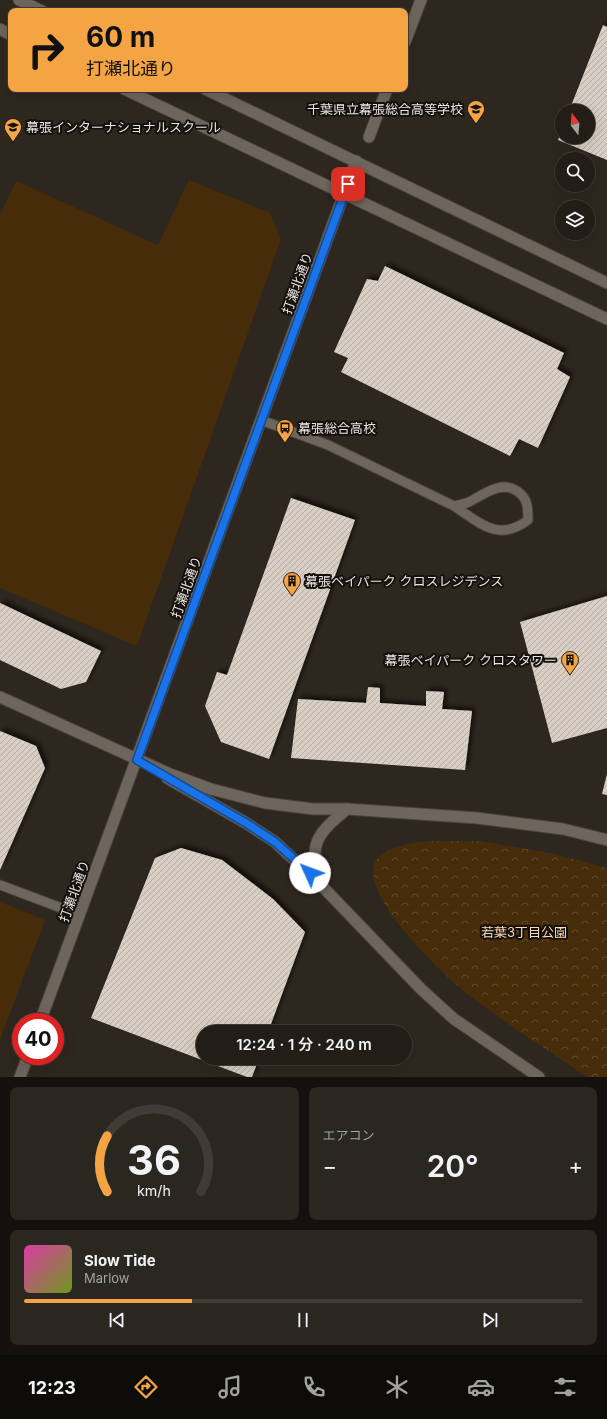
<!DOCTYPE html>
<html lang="ja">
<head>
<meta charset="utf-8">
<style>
	:root { --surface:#221d17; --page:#2a2620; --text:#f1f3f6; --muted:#a2a2a1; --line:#3f3b36; --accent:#f4a443 }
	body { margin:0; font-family:Inter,"Noto Sans JP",sans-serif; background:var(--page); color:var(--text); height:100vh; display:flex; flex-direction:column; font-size:15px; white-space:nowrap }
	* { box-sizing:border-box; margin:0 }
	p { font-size:13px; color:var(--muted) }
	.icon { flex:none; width:22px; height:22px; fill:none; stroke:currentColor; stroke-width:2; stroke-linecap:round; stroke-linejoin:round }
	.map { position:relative; height:1077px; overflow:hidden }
	.drawer { display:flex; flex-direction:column; gap:10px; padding:10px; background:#13100d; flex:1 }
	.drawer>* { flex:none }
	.guide { position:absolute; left:8px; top:8px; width:400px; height:84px; border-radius:8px; box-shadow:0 4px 16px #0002,0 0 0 1px var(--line); background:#f4a443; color:#111; overflow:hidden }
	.needle { width:26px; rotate:344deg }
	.controls { position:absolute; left:555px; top:104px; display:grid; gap:8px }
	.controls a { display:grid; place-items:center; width:40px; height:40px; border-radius:50%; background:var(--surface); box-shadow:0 4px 16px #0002,0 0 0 1px var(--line); font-size:20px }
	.speed { position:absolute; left:12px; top:1013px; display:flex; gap:8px; font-size:20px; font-weight:700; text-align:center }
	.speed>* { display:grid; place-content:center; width:52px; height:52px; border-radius:50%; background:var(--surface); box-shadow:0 4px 16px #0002,0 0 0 1px var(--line); line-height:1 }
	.speed .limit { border:6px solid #d22; background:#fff; color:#111 }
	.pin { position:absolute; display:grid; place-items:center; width:34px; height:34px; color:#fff; margin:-17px; border-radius:8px; box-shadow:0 2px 6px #0006 }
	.me { position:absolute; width:44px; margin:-22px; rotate:313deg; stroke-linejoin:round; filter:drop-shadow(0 0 3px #0008) }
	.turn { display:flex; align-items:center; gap:14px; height:84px; padding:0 12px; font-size:18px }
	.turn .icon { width:52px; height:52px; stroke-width:2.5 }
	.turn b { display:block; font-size:28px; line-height:34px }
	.big { font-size:30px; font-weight:600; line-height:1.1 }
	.drawer .tile { flex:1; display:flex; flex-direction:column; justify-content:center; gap:6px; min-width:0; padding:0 14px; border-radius:8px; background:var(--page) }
	.drawer .dial { align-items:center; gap:0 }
	.dial svg { height:104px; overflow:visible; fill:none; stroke:var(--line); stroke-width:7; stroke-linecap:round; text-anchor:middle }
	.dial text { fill:var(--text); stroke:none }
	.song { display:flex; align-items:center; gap:12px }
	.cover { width:48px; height:48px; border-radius:6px; background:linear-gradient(135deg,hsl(320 70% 55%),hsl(80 70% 35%)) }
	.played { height:4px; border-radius:2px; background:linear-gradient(90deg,var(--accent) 30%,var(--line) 30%) }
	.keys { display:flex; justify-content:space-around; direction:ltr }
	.heat { display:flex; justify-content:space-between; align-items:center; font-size:22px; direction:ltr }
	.drawer .tiles { flex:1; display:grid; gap:10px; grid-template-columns:1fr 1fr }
	.tile:last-child { grid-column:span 2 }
	.trip { position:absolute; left:196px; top:1025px; width:216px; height:40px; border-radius:20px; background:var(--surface); box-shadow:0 4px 16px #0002,0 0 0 1px var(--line); font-weight:600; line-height:40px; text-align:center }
	.menu { display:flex; height:64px; justify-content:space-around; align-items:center; background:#0e0c09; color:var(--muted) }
	.menu .icon { width:28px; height:28px }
	.menu .selected { color:var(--accent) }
	.menu b { font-size:18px; color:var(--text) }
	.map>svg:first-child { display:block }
	.park { fill:url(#park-crowns) }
	.pitch { fill:#472c0a }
	.building { fill:url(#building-hatch); filter:url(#shadow) }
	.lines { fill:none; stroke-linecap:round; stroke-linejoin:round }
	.service-casing { stroke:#49433c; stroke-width:11 }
	.pedestrian-casing { stroke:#49433c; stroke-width:13 }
	.tertiary-casing { stroke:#49433c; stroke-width:13 }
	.service { stroke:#6e655c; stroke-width:9 }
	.pedestrian { stroke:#6e655c; stroke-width:11 }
	.tertiary { stroke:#6e655c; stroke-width:11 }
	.route-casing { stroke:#114b97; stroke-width:10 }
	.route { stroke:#1a73e8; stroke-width:7 }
	.labels { text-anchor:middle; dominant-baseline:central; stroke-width:4; stroke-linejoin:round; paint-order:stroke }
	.poi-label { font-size:13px; fill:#e9e4df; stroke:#14100d; text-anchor:start }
	.street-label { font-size:13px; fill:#e9e4df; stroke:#14100d }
	.park-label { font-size:13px; fill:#fed8b1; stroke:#14100d }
</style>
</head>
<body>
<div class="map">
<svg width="607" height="1077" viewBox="0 0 607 1077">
	<defs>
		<pattern id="park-crowns" width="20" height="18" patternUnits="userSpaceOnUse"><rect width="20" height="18" fill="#472c0a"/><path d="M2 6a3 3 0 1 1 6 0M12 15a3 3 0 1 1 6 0" fill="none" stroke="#624a2d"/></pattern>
		<pattern id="building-hatch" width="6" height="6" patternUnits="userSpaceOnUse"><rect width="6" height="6" fill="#d8cec4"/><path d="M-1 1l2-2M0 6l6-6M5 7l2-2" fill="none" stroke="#b4aca4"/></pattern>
		<filter id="shadow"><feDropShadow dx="3.5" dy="-3.5" stdDeviation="2" flood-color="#0009"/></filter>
	</defs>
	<rect width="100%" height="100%" fill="#2e271f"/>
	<path class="park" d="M480,841L555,854L607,868V1077H588L581,1073C544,1047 505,1023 469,995C447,978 339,879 384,853C411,837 450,842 480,841Z"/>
	<g class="pitch">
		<polygon points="189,180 270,213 281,239 137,646 0,588 0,215 16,181 158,245"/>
		<polygon points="0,902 45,920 0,1040"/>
	</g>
	<g class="building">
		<polygon points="603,25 607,27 607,160 558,140 562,130 562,137 588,137 588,111 569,111"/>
		<polygon points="385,266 564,353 557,369 570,377 538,448 519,439 510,456 341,372 348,358 334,352 367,279 378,281"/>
		<polygon points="291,498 355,520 269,759 221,742 205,706 217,672 227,675"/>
		<polygon points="607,596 607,728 552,743 520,622"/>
		<polygon points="0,603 101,651 86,682 61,689 0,660"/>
		<polygon points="368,687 380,688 380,703 426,706 426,691 444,692 442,709 472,711 465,770 291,758 298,699 366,703"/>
		<polygon points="0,731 36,746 45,768 0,870"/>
		<polygon points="607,774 607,795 602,794"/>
		<polygon points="181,848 222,860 273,899 305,932 268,1032 203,1032 203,1058 259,1058 252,1077 247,1077 91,1018 155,858"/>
	</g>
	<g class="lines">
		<defs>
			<g id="service">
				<path d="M261,420L328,445L454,506C459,505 464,504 469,502C483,495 501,480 517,491C528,498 528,508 528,520C498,543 479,522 454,506"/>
				<polyline points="0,885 80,915"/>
			</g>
			<g id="pedestrian">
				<polyline points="405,42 421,0"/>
				<polyline points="369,137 387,89"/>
			</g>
			<g id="tertiary">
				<polyline points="19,0 42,11"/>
				<polyline points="0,29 11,35"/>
				<polyline points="124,89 607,319"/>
				<polyline points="205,89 607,283"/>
				<polyline points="0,697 170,774 211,789 265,803 313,809 347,809 477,818 563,829 607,840"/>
				<polyline points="167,778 246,823 275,842 319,883 421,989 454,1019 539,1077"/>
				<path d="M319,882C308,843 318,833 347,809"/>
				<polyline points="40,1022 356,161"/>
				<polyline points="20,1077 28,1056"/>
			</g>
		</defs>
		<use href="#service" class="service-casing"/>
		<use href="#pedestrian" class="pedestrian-casing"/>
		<use href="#tertiary" class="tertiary-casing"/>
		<use href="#service" class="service"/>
		<use href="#pedestrian" class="pedestrian"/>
		<use href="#tertiary" class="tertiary"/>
	</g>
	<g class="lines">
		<defs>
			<polyline id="route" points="310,873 275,842 246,823 137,760 348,184"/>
		</defs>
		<use href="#route" class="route-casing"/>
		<use href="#route" class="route"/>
	</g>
	<defs>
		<symbol id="school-pin" viewBox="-11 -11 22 30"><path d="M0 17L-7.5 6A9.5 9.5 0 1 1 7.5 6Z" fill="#f4a443" stroke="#14100d"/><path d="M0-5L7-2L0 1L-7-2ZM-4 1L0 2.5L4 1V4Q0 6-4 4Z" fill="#111"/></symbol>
		<symbol id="bus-pin" viewBox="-11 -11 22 30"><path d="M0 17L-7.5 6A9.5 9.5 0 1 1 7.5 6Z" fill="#f4a443" stroke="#14100d"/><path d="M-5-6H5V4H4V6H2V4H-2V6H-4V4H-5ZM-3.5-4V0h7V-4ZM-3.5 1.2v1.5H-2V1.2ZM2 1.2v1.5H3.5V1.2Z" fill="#111"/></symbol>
		<symbol id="building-pin" viewBox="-11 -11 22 30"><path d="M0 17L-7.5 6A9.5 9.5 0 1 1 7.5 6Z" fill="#f4a443" stroke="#14100d"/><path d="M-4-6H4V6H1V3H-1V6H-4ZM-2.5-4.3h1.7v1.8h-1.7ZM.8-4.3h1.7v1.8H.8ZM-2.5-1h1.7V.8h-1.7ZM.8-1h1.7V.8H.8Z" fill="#111"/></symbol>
	</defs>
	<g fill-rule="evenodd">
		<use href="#school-pin" x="466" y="99" width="20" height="27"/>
		<use href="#school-pin" x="3" y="117" width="20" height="27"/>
		<use href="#bus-pin" x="275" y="418" width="20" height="27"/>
		<use href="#building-pin" x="282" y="571" width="20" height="27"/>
		<use href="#building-pin" x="560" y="650" width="20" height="27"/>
	</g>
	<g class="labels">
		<g class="poi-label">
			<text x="463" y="109" text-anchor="end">千葉県立幕張総合高等学校</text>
			<text x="26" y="127">幕張インターナショナルスクール</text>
			<text x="298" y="428">幕張総合高校</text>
			<text x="305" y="581">幕張ベイパーク クロスレジデンス</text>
			<text x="557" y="660" text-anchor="end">幕張ベイパーク クロスタワー</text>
		</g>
		<g class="street-label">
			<text transform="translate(297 283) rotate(-70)">打瀬北通り</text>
			<text transform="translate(186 587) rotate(-70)">打瀬北通り</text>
			<text transform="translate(74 891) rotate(-70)">打瀬北通り</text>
		</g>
		<g class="park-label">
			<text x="524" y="932">若葉3丁目公園</text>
		</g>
	</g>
</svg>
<div class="controls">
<a><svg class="needle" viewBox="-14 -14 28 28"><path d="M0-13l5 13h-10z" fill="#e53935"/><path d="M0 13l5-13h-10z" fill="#a2a2a1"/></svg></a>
<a><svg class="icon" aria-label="search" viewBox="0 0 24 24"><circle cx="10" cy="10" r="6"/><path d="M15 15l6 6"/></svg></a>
<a><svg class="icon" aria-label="layers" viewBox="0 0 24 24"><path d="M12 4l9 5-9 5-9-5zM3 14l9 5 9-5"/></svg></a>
</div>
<div class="speed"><div class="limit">40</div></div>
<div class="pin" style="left:348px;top:184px;background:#d93025"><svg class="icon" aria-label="arrive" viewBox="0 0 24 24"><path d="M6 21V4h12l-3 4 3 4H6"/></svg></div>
<svg class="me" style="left:310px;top:873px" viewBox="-20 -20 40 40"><circle r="19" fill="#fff"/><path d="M0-13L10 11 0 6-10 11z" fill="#1a73e8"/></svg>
<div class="trip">12:24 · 1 分 · 240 m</div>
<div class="guide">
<div class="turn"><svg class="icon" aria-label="right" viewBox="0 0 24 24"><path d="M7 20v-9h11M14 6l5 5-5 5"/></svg><div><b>60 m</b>打瀬北通り</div></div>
</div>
</div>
<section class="drawer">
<div class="tiles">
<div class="tile dial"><svg viewBox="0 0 100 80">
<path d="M14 69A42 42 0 1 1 86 69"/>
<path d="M14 69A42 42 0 0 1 14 26" stroke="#f4a443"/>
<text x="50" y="56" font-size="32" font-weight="700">36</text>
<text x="50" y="72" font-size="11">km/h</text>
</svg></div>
<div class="tile"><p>エアコン</p>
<div class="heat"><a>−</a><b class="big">20°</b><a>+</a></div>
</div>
<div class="tile">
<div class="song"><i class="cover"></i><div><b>Slow Tide</b><p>Marlow</p></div></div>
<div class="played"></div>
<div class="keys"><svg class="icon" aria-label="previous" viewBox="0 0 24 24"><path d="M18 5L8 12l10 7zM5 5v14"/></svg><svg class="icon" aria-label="pause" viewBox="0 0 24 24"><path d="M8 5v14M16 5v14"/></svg><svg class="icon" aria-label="next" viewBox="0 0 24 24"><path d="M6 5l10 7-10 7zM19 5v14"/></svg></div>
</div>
</div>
</section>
<nav class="menu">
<b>12:23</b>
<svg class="icon selected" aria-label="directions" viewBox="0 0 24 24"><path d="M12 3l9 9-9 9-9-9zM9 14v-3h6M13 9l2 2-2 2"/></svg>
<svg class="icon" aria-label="music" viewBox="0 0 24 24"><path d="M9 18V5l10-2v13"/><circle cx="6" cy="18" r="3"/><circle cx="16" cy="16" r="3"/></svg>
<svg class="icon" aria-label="phone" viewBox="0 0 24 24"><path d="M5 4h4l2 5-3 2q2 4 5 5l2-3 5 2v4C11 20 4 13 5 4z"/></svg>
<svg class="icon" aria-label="climate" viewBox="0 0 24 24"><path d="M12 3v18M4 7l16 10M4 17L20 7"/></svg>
<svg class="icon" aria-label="car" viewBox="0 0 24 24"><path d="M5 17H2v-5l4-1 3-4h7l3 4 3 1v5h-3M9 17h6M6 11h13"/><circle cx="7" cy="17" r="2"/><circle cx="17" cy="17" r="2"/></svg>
<svg class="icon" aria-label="filters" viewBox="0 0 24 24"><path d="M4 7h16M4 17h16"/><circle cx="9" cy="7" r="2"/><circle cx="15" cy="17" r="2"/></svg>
</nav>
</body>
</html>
